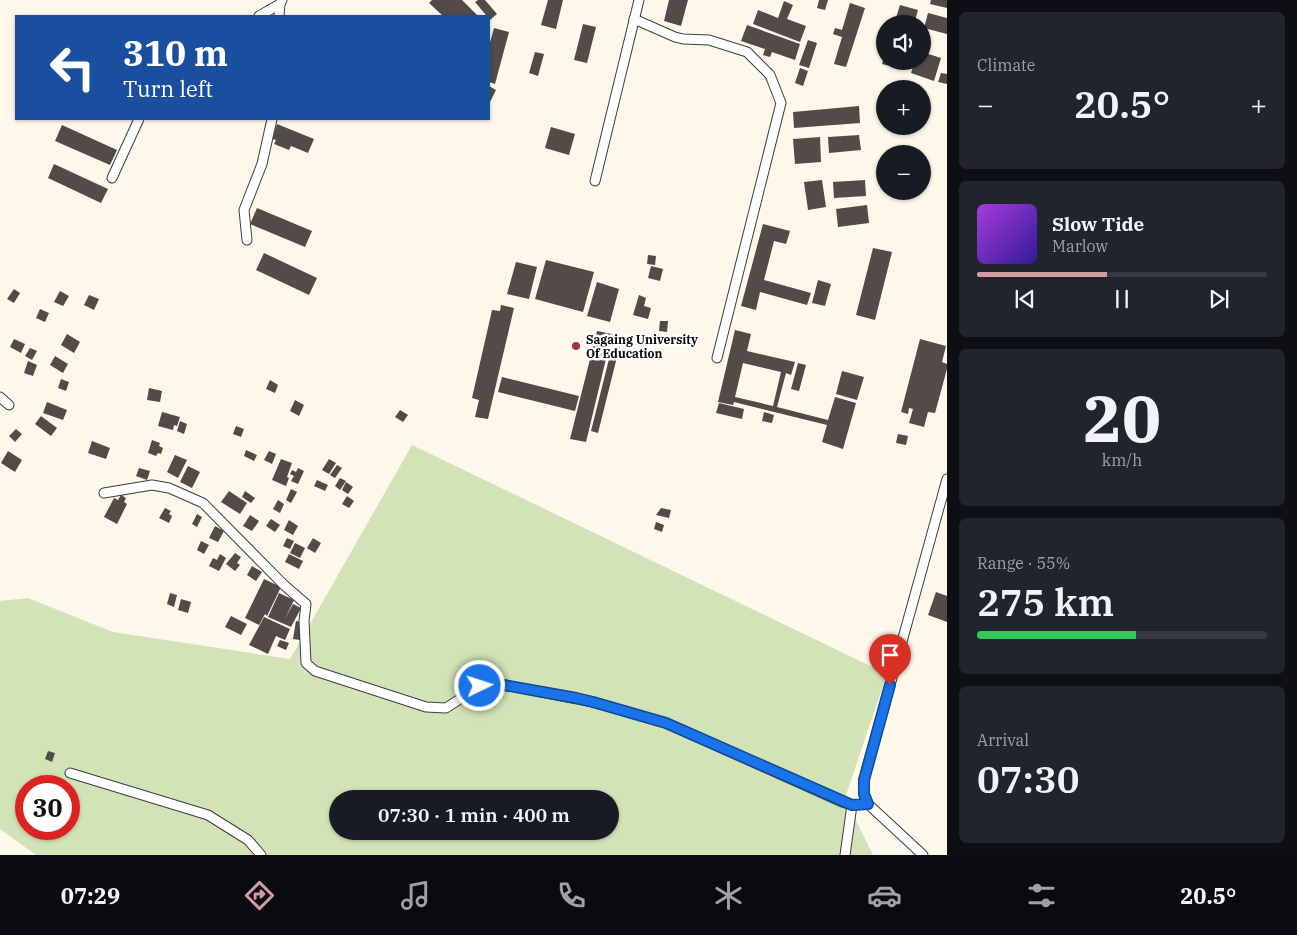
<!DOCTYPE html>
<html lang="en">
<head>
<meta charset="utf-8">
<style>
	:root { --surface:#171b24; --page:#20242c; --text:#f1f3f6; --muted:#9ea1a6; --line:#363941; --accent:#d39ba4 }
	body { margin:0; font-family:"IBM Plex Serif",serif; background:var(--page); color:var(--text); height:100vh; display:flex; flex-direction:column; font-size:19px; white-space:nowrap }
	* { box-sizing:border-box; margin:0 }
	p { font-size:16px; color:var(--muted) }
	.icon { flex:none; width:28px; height:28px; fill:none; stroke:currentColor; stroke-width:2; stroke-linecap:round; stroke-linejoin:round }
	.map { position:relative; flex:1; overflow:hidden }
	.drawer { display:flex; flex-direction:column; gap:12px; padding:12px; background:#0d0f14; width:350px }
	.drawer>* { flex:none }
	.top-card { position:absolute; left:15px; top:15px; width:475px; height:105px; border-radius:0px; box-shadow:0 1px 4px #0004; background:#1a4fa0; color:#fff; overflow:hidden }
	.buttons { position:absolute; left:876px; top:15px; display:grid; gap:10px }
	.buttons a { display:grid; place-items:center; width:55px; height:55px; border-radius:50%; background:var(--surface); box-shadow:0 1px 4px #0004; font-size:25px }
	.speed { position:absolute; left:15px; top:775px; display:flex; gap:10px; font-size:25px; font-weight:700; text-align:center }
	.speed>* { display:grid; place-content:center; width:65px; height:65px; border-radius:50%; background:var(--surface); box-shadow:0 1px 4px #0004; line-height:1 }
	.speed .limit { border:8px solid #d22; background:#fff; color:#111 }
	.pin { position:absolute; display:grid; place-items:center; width:42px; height:42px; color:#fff; margin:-51px -21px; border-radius:50% 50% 50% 0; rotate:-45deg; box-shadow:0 0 5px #0007 }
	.pin .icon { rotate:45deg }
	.me { position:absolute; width:55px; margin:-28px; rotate:86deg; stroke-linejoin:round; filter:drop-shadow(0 0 4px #0008) }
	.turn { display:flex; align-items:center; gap:18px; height:105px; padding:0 25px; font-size:22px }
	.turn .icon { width:65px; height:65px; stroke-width:2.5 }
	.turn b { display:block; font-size:35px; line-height:42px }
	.big { font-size:38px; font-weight:600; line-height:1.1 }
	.drawer .widget { flex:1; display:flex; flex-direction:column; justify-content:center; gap:8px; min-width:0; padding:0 18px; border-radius:8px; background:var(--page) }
	.drawer .dial { align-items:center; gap:0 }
	.dial b { font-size:65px; line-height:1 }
	.song { display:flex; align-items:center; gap:15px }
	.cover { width:60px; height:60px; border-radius:8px; background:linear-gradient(135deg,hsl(280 70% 55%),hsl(250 70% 35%)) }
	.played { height:5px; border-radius:2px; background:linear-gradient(90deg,var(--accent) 45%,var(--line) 45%) }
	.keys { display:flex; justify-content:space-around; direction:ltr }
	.heat { display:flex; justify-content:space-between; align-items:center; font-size:28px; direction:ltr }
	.charge { height:8px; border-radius:4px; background:linear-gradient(90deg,#34c759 55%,var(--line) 0) }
	.trip { position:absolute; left:329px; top:790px; width:290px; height:50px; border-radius:25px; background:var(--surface); box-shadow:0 1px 4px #0004; font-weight:600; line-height:50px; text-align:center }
	.menu { display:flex; height:80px; justify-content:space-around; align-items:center; background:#090b0e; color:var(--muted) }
	.menu .icon { width:35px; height:35px }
	.menu .active { color:var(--accent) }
	.menu b { font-size:22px; color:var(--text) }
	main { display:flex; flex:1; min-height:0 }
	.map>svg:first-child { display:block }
	.green { fill:#d2e4b7; fill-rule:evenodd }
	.building { fill:#524b48; fill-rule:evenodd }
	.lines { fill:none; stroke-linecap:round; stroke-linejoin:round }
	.minor-casing { stroke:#3d3d3d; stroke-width:11 }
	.minor { stroke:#fff; stroke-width:9 }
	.route-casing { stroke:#114b97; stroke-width:12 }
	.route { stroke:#1a73e8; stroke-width:9 }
	.poi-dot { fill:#ae2f40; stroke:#fff; stroke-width:2 }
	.labels { text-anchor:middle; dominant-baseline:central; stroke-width:5; stroke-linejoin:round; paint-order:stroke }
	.poi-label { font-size:12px; font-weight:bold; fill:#0a0a0a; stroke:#fff; text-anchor:start }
</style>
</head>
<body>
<main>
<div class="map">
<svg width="947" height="855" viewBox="0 0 947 855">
	<rect width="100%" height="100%" fill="#fdf8ea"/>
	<path class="green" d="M412,445L887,674L845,798L873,855H36L0,829V601L28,598L113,632L290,659ZM26,786H69V829H26ZM338,799H610V831H338Z"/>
	<g class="building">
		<polygon points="432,0 462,0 478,16 443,16 429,3"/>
		<polygon points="478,0 485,0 497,14 490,20 475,2"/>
		<polygon points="548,0 563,0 556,29 541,25"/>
		<polygon points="669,0 688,0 681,26 664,21"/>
		<polygon points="819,0 828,0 825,10 817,8"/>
		<polygon points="931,0 947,0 947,8 930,4"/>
		<polygon points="784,1 793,5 787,19 806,26 800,42 753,24 758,10 778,18"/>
		<polygon points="850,3 865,8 846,67 834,64 842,37 833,34 835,28 842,30"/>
		<polygon points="900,5 918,10 914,24 894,24"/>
		<polygon points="928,13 947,18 947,34 924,28"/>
		<polygon points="583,24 596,27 587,63 574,60"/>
		<polygon points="747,25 800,44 795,60 772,52 770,57 763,55 765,49 741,41"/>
		<polygon points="494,28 509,32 495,84 489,82 489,46"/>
		<polygon points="808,40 817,43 809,68 799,65"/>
		<polygon points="535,52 544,54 538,76 529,73"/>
		<polygon points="922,52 941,58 934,81 911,73 915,61 922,61"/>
		<polygon points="884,56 885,61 903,61 901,69 882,64"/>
		<polygon points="800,68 808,71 803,86 795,83"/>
		<polygon points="941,73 947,74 947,84 938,82"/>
		<polygon points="489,86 496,90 489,104"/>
		<polygon points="859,106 860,123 794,128 793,112"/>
		<polygon points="277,124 314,139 308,153 291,146 289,150 274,144 276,140 272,139"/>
		<polygon points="62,125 117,150 110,165 55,141"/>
		<polygon points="551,127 575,134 569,155 545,148"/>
		<polygon points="859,135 861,150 829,153 828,137"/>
		<polygon points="820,137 821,162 795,164 793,139"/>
		<polygon points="54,164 108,189 101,203 48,178"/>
		<polygon points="822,180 826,207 808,210 804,182"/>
		<polygon points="865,180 866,196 834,198 833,182"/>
		<polygon points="867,205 869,223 838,227 836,209"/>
		<polygon points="257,208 312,231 305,247 250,224"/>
		<polygon points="763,224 790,231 786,244 774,241 764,280 811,293 807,305 760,292 756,310 741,306"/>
		<polygon points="873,248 892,252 875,320 856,315"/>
		<polygon points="264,253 317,278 309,295 256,270"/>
		<polygon points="648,255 656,256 655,265 647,264"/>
		<polygon points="546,260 594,272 583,312 535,299"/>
		<polygon points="516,262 537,267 529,299 507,294"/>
		<polygon points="651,266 663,269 660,281 648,278"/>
		<polygon points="818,280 831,284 825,306 812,303"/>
		<polygon points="597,282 619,289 610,322 587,316"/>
		<polygon points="14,289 20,293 14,303 7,299"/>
		<polygon points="60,291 69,296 63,306 54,302"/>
		<polygon points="89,295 99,299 94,310 84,305"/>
		<polygon points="639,295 646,298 644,306 651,308 648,319 633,315"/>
		<polygon points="501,305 514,308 488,419 475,417 479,400 472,398 492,310 500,311"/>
		<polygon points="40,309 49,313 45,322 36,318"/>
		<polygon points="660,321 668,321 667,332 659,331"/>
		<path d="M735,330L751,334L747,351L795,362L791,375L786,373L777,407L828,420L835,397L856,403L843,449L822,442L827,425L734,402L733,405L718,402ZM743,363L781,372L773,406L735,397Z"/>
		<polygon points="597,331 612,334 586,442 570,439"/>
		<polygon points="67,334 80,342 74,353 61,345"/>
		<polygon points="615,335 622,337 598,433 591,431"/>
		<polygon points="14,339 25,344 21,353 10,347"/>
		<polygon points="920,339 946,346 942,362 947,364 947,369 935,413 928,412 924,427 909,423 913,409 909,408 908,414 901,412"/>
		<polygon points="30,348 37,351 32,360 25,356"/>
		<polygon points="55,356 68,364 63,373 50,365"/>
		<polygon points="28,361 37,365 33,376 24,373"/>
		<polygon points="798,363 806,365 799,391 791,389"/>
		<polygon points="842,371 864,377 857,400 836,394"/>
		<polygon points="502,377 579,396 575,411 498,392"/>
		<polygon points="61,379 69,382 66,391 58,388"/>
		<polygon points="270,380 278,385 275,393 266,389"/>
		<polygon points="149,388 162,391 160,402 147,400"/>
		<polygon points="295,400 304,405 299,416 290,411"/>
		<polygon points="47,402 67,410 63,420 43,413"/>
		<polygon points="719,403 744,409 742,419 716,413"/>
		<polygon points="400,410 408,415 403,422 395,417"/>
		<polygon points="162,412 180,417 177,426 174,425 173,430 158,426"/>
		<polygon points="764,412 774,415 772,423 762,421"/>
		<polygon points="41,416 57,428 51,436 35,424"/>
		<polygon points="180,421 187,424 184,434 177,431"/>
		<polygon points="236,426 244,429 241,437 233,434"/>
		<polygon points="16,429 22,434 15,442 9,436"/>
		<polygon points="898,434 908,436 906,445 896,443"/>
		<polygon points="152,440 160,443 159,446 163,448 161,454 158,453 156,456 148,453"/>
		<polygon points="92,441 110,448 106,459 88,453"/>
		<polygon points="246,450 257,455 254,461 244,456"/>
		<polygon points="8,451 22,460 15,472 1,463"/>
		<polygon points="269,451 276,454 272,464 264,460"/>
		<polygon points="175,455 187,460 178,478 167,472"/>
		<polygon points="281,459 292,463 287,477 289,478 286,486 272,480"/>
		<polygon points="329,459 336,463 329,474 322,470"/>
		<polygon points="337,465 342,468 335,478 330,475"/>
		<polygon points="188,466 200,472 192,488 180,482"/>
		<polygon points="139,468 150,471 147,480 136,476"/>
		<polygon points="298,468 304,471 298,484 291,481 294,476 290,474 292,470 296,472"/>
		<polygon points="340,478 346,481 340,490 335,486"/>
		<polygon points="317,480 328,485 325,491 314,486"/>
		<polygon points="346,482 353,487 348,494 342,490"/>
		<polygon points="291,489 297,492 291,503 286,500"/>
		<polygon points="229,491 247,503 240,514 221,502"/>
		<polygon points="245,491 255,498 251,503 242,497"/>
		<polygon points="121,495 126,498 124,502 127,504 117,524 104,517 114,498 118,500"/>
		<polygon points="347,496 354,501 349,508 342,504"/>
		<polygon points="278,500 284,504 280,513 273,509"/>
		<polygon points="165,508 171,511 169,514 172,516 169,523 159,518"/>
		<polygon points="661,508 671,510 669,518 656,515"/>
		<polygon points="197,514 202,517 197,527 192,524"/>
		<polygon points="250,515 259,521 252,531 243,526"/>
		<polygon points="271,519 280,525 275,532 266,526"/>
		<polygon points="289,520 298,526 293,535 284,530"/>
		<polygon points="656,522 664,525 662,532 654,529"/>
		<polygon points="215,526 224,531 218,542 209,538"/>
		<polygon points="287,538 294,541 290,549 283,546"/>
		<polygon points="313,538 321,543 315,553 307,548"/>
		<polygon points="201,541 209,545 204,554 197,550"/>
		<polygon points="295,543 305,548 300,558 290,553"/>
		<polygon points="235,553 241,557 237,563 240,565 235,571 226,564"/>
		<polygon points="220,554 226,558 219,571 209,566 213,558 217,560"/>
		<polygon points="289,554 303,561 299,569 285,562"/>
		<polygon points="252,566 262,572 256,581 247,575"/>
		<polygon points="264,579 281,587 267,616 265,614 259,625 245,618"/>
		<polygon points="936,592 947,596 947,622 928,615"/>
		<polygon points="170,593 177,595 174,607 167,604"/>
		<polygon points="279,593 294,600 285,619 293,604 301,608 291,627 268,617"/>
		<polygon points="181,599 191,602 188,613 178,610"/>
		<polygon points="231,616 247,624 241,635 225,627"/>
		<polygon points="264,617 290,629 285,640 276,636 268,654 249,645"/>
		<polygon points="296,621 302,622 300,640 293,639"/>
		<polygon points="280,640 289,643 286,650 277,646"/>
		<polygon points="48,751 55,753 52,762 45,759"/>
	</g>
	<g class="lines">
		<defs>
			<g id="minor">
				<polyline points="259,16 280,4"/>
				<polyline points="279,16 280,4 282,0"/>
				<polyline points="634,19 675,37 683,39 709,40 747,52 770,75 781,103 717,358"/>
				<polyline points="112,178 139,119"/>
				<polyline points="595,181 639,0"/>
				<polyline points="247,240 244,210 262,164 272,119"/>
				<polyline points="0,397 9,405"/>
				<polyline points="104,493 152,485 169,488 203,503 284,585 306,604 304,621 306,663 315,671 426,707 446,708 480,686 504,685 593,702 666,723 842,802 852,805 868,804"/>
				<polyline points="70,773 208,815 248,840 261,855"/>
				<polyline points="845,855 852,805"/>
				<polyline points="923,855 868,804 864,794 864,779 947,479"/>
			</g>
		</defs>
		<use href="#minor" class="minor-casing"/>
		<use href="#minor" class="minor"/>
	</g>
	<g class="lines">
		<defs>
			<polyline id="route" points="480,686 504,685 576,698 593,702 666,723 852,805 868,804 864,794 864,780 890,685"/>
		</defs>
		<use href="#route" class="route-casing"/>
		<use href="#route" class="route"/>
	</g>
	<circle class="poi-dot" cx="576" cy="346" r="5"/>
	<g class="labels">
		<g class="poi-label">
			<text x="586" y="339">Sagaing University<tspan x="586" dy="14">Of Education</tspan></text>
		</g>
	</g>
</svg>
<div class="buttons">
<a><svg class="icon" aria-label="sound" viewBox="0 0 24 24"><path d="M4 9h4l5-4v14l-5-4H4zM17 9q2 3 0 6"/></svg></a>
<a>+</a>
<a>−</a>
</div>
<div class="speed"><div class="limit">30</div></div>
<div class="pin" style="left:890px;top:685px;background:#d93025"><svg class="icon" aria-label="arrive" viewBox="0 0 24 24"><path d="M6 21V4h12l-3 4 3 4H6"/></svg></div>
<svg class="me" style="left:480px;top:686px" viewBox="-20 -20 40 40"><circle r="17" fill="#1a73e8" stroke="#fff" stroke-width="3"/><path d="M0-11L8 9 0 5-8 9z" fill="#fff"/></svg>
<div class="trip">07:30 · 1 min · 400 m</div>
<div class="top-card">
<div class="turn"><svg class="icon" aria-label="left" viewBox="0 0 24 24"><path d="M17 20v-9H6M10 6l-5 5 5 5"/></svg><div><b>310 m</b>Turn left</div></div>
</div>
</div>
<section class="drawer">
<div class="widget"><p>Climate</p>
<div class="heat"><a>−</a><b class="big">20.5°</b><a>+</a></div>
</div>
<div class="widget">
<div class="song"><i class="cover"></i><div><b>Slow Tide</b><p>Marlow</p></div></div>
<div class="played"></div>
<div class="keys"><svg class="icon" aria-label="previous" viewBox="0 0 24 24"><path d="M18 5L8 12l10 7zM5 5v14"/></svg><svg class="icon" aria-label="pause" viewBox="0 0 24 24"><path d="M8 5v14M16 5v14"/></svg><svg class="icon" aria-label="next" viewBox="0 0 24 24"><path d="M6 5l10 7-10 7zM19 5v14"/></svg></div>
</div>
<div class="widget dial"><b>20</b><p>km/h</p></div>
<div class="widget"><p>Range · 55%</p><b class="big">275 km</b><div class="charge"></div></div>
<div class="widget"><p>Arrival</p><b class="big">07:30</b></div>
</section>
</main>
<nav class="menu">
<b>07:29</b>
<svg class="icon active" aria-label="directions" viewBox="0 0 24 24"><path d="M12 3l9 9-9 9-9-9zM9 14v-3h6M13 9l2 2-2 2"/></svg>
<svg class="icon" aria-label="music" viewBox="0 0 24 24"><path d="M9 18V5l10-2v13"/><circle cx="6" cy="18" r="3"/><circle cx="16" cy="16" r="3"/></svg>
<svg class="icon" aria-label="phone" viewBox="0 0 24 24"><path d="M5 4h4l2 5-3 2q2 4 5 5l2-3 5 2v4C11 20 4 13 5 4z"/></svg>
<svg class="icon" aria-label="climate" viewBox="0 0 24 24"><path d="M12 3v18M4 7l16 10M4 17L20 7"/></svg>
<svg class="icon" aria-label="car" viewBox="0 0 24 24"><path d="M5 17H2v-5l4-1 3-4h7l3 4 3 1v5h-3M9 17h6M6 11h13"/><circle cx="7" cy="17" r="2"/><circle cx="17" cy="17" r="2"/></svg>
<svg class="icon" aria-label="filters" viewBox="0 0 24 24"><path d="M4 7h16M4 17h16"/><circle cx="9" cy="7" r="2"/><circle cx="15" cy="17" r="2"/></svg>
<b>20.5°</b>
</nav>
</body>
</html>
